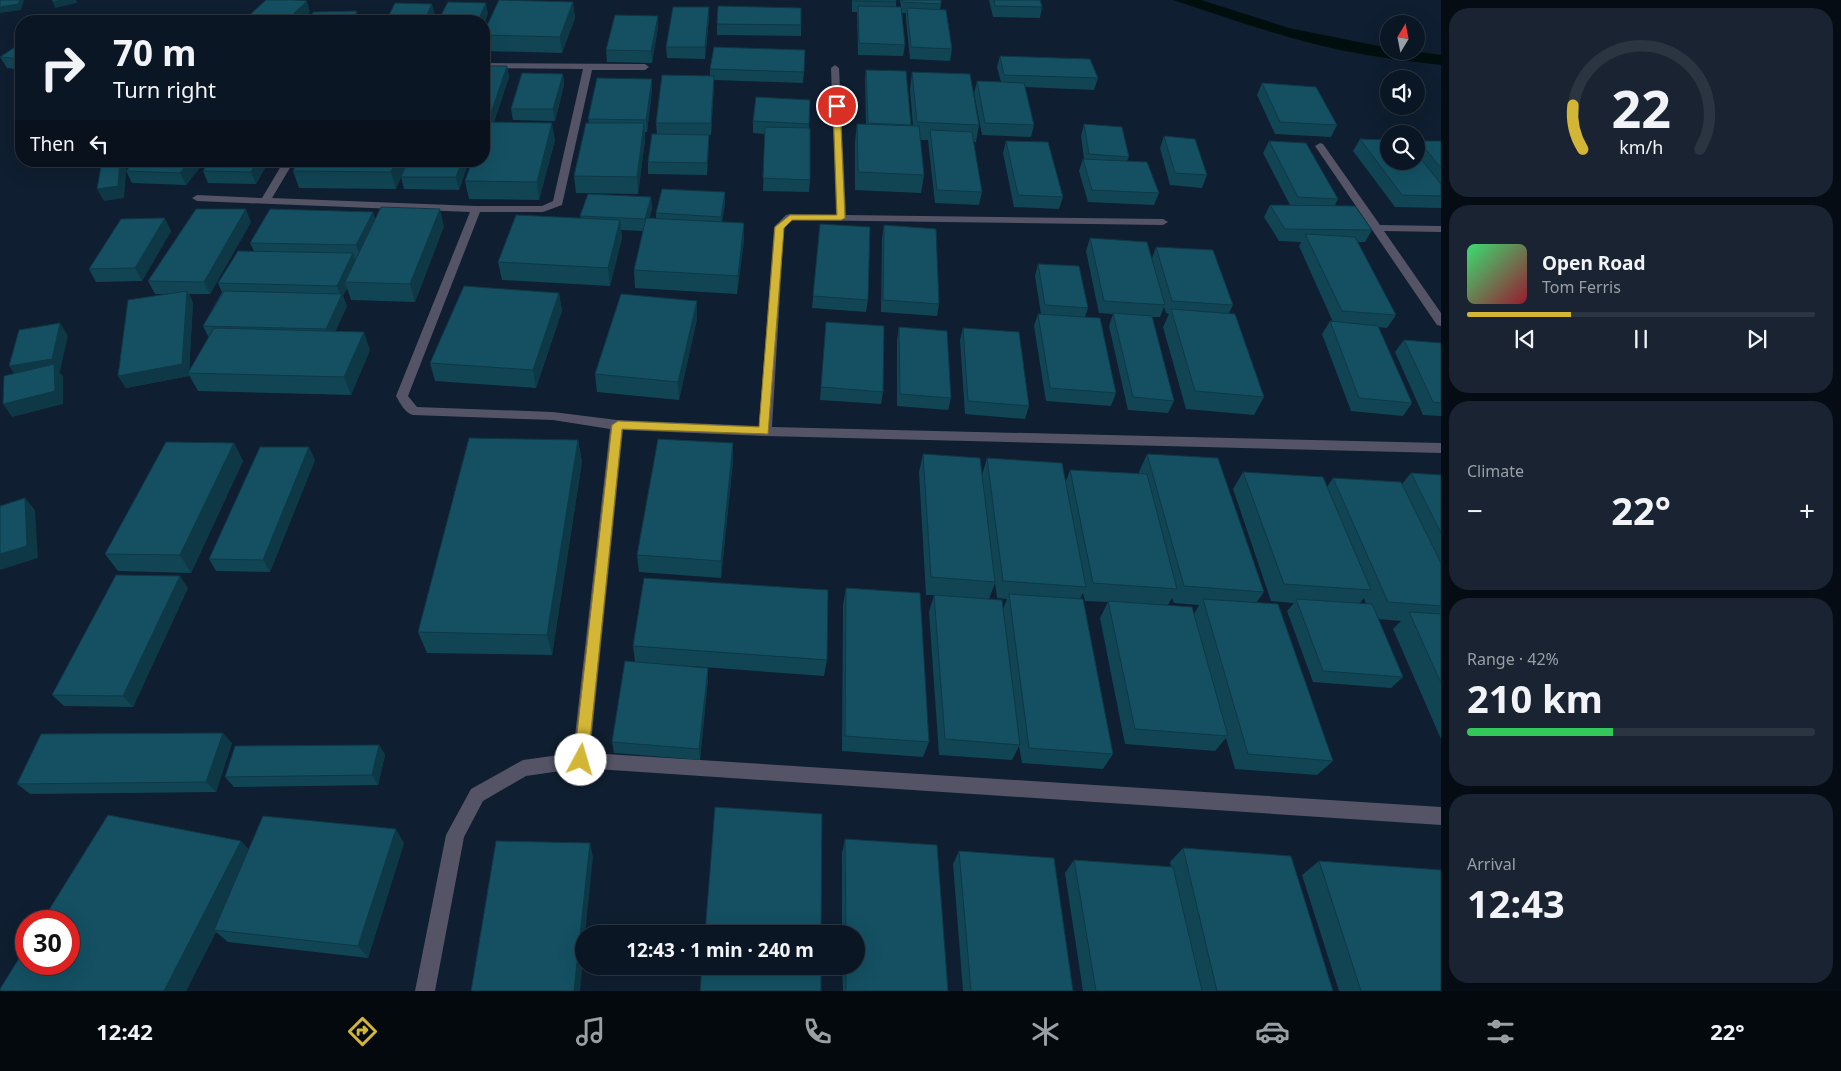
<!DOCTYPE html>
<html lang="en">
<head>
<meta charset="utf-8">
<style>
	:root { --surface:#0b1624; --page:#192331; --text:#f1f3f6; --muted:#9a9fa6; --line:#2b3541; --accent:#d3b635 }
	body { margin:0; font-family:"Noto Sans",sans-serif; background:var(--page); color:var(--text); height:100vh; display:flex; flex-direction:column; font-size:19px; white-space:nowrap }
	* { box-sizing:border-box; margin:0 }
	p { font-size:16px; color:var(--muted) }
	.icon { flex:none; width:28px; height:28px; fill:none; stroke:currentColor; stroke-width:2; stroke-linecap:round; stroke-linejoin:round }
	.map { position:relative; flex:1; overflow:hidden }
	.panel { display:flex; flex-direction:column; gap:8px; padding:8px; background:#060c14; width:400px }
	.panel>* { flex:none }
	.guide { position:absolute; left:15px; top:15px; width:475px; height:152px; border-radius:20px; box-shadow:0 5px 20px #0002,0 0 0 1px var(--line); background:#0b1624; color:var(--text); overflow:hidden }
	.needle { width:32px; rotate:10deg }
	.buttons { position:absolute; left:1380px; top:15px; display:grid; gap:10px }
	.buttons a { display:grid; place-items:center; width:45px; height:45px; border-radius:50%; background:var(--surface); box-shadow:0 5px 20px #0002,0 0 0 1px var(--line); font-size:25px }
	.speed { position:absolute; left:15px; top:910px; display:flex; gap:10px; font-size:25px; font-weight:700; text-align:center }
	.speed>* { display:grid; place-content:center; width:65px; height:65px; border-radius:50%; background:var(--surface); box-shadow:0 5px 20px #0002,0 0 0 1px var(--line); line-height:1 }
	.speed .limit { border:8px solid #d22; background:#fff; color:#111 }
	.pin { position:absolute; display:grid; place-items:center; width:42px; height:42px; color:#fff; margin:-21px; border:2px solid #fff; border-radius:50%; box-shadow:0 1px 5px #0007 }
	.me { position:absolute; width:55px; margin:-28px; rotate:6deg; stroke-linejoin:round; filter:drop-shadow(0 0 4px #0008) }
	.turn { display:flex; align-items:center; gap:18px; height:105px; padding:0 15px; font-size:22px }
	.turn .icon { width:65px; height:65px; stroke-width:2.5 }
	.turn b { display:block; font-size:35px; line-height:42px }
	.then { display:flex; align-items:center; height:48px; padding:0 15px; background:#0003; gap:10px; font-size:19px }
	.big { font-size:38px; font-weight:700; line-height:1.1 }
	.panel .tile { flex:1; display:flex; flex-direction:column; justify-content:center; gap:8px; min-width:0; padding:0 18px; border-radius:20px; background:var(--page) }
	.panel .dial { align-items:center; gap:0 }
	.dial svg { height:130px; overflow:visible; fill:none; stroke:var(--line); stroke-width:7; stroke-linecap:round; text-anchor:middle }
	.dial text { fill:var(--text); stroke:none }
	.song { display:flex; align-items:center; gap:15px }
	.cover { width:60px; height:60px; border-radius:8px; background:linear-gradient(135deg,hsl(140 70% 55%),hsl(350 70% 35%)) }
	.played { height:5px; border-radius:2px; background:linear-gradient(90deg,var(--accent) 30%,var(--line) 30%) }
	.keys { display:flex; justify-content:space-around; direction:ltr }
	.heat { display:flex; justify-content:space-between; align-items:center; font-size:28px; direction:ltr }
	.charge { height:8px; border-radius:4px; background:linear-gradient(90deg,#34c759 42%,var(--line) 0) }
	.trip { position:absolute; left:575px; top:925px; width:290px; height:50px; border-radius:25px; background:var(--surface); box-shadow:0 5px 20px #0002,0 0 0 1px var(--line); font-weight:700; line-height:50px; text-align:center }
	.menu { display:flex; height:80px; justify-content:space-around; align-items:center; background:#04090e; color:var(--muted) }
	.menu .icon { width:35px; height:35px }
	.menu .selected { color:var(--accent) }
	.menu b { font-size:22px; color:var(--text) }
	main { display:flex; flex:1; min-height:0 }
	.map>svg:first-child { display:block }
	.water { fill:#000f0e }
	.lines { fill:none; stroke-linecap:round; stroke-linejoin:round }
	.minor { fill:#545466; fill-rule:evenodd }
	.wall { fill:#114554; fill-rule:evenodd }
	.shaded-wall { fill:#0e3845 }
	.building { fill:#145062; stroke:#0e3845 }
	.route { fill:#d3b635; stroke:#897622 }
</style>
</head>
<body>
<main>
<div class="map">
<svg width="1441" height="991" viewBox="0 0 1441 991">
	<rect width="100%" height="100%" fill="#0f1e30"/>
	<path class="water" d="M1173,0H1201L1289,28L1389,48V51H1412L1441,55V65C1405,61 1370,56 1335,49C1280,37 1226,17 1173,0Z"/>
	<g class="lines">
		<g class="minor">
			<path d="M484,63L645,64L649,67L645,70H592L562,205L543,212H480L408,396L417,407L553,412L617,420L759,426L774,227L786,215L790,214L836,215L831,68L835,65L839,68L846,215L1163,219L1168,222L1163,225L793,220L784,228L772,427L1441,443V453L765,436L623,430L590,753L1441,807V825L581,768L526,776L483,801L464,837L435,991H415L446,835L471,789L523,760L573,753L610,429L553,420L413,415C405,413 400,403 396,396L470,212L197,201L192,198L197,195L262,198L284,161H294L272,198L476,206H542L553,201L583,69L484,68Z"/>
			<polygon points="1320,143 1323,144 1380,225 1441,226 1441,232 1384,231 1441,313 1441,326 1437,325 1315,146"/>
		</g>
	</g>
	<g class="wall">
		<polygon points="852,0 896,0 896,7 901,7 900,0 941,0 941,4 940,9 952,49 950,61 910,59 906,19 906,13 902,13 905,45 903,56 858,55 857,12 852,12"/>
		<polygon points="989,0 1040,0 1042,7 1040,18 993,17"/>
		<polygon points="573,2 575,18 562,53 485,51 484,42 484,32"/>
		<polygon points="709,18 705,59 667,58 666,47"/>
		<polygon points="717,24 801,25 801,36 717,35"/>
		<polygon points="658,27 652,63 607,62 606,50"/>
		<polygon points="21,43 21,70 7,68 0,57"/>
		<polygon points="1000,56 1098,78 1094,90 1025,87 1034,125 1031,137 982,135 974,93 977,81 1001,82 997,67"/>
		<polygon points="484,66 507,66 509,77 494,122 555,140 539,200 469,199 465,181 484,128"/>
		<polygon points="710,69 804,72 803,83 714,80 711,135 709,135 707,175 648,174 648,162 657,134 656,123 710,76"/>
		<polygon points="866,70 911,126 913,126 910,89 912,72 979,125 976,142 973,142 982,192 979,205 935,203 928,140 920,140 924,175 921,193 855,190 855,141 857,124 866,124 865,81"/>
		<polygon points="563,74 564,85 555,121 513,120 511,109"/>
		<polygon points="1262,83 1337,125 1331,137 1275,134 1257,95"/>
		<polygon points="652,90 647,132 645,132 645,140 638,194 576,193 574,176 589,123 588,119"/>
		<polygon points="810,100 809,128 810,180 809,192 763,191 765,134 753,133 753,121"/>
		<polygon points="1084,124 1129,157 1127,161 1159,193 1154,205 1088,202 1079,171 1083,159 1084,159 1081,136"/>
		<polygon points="1164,136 1207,175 1202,188 1170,185 1160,148"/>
		<polygon points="1360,139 1416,161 1416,145 1419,141 1441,141 1441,208 1395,207 1353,151"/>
		<polygon points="1006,141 1063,197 1059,209 1014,207 1003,153"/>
		<polygon points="1269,141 1338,199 1335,205 1372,230 1365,242 1357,242 1396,315 1387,328 1378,327 1412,403 1403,416 1351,411 1322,334 1330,321 1333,322 1299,246 1301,242 1279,241 1264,217 1270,205 1290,205 1263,153"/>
		<polygon points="205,161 186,185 132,183 126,171"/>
		<polygon points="269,161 256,184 208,183 203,171"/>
		<polygon points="469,161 459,190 404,189 401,177 396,189 299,188 293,171"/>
		<polygon points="725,192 725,204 722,222 744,223 744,241 737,294 635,288 634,270 643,231 621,230 622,238 610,286 502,280 498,262 581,218 580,216 651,197 652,209 649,218 656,219 656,213"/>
		<polygon points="373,212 375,219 444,226 415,302 351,300 347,288 343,296 347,306 335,332 370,350 351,395 198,391 189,375 189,376 126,388 118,376 167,294 155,294 148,281 251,222 210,294 189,294 193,303 189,371 209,338 203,326 222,292 218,283 254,251 250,243"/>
		<polygon points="820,224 868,300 866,312 812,308"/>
		<polygon points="884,225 939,304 937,316 881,312 882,238"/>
		<polygon points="171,231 142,281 96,282 89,269"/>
		<polygon points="1090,238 1152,258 1156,247 1233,305 1229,313 1264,397 1254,415 1186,409 1163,327 1169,314 1166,313 1164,307 1160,317 1152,317 1174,401 1168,413 1128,410 1109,326 1113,314 1099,313 1086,251"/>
		<polygon points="1038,264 1088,308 1085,317 1116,393 1111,406 1046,401 1034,326 1038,314 1041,314 1035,276"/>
		<polygon points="559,293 562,311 536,388 435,381 430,363"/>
		<polygon points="697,301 697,319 679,400 597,392 595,374"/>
		<polygon points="826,322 883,392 881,404 820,400"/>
		<polygon points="899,327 951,398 948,410 897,406 897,340"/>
		<polygon points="963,328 1029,406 1025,419 965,414 960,340"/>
		<polygon points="1404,340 1441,343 1441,416 1423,415 1395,352"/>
		<polygon points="578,440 582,462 552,655 427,653 418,632"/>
		<polygon points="234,443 243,461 191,573 118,571 105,554"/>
		<polygon points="733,443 733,461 721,578 639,572 637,555"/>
		<path d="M923,454L982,475L987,458L1066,481L1070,470L1139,474V472L1147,454L1264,592L1256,603L1333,761L1317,775L1235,769L1226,738L1215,751L1125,744L1100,618L1108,602L1085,601L1083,593L1080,599L1113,754L1103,769L1022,763L1019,746L1012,760L939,755L929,612L934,595H926L919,472ZM995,583L997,598L1007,599L1003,609L989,599ZM1172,598L1174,603L1199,605L1194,614L1168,605Z"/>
		<polygon points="315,460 270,572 216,571 209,559"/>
		<path d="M1243,472L1327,487L1333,478L1402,484L1411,473L1441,475V739L1393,629L1401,621L1378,619L1403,677L1391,688L1313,682L1287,611L1294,603L1271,601L1233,489ZM1364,598L1366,604L1360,603Z"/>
		<polygon points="188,588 133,707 64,706 52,695"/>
		<polygon points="846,588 929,742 923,757 842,751 843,605"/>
		<polygon points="633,646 827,660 824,676 635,662"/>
		<polygon points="708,668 708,679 700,760 614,753 612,742"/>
		<polygon points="232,743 216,792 30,794 17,784"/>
		<polygon points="379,745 385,755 378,785 234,787 225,777"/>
		<polygon points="845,839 948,991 843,991 842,966 856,966 856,934 842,934 842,853"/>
		<polygon points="241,841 248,849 404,843 368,958 228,942 216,932 186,991 0,991"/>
		<polygon points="1183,848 1333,991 1083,991 1065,873 1074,860 1171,867 1170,862"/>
		<polygon points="959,851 1073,991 963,991 953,864"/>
		<polygon points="1319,861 1441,991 1339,991 1302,875"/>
	</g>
	<g class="shaded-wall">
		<polygon points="20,0 24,0 21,10 0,13 0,7"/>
		<polygon points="62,0 76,0 77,3 55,8 53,2"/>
		<polygon points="307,1 310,12 301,21 286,21"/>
		<polygon points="573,2 575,18 562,53 560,37"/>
		<polygon points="486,3 488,14 484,24 484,21 478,21"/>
		<polygon points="432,4 435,15 432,21 424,21"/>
		<polygon points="709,7 709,18 705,59 705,47"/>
		<polygon points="357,11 359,21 352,21"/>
		<polygon points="658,16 658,27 652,63 651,51"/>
		<polygon points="507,66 509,77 492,128 490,116"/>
		<polygon points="563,74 564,85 555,121 553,109"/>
		<polygon points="714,76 714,88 711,135 711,123"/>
		<polygon points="652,79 652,90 647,132 646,120"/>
		<polygon points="552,123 555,140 539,200 537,182"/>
		<polygon points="644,123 645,140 638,194 637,177"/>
		<polygon points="709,135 709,147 707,175 707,163"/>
		<polygon points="120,161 127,161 124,198 104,201 97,189"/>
		<polygon points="190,161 205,161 186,185 180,173"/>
		<polygon points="257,161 269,161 256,184 251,172"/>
		<polygon points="396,161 408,161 396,189 391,172"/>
		<polygon points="462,161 469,161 459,190 456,177"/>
		<polygon points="725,192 725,204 721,229 721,217"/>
		<polygon points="651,197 652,209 646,231 645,219"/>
		<polygon points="246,209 251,222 210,294 204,282"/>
		<polygon points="440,209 444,226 415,302 410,284"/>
		<polygon points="373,212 376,224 361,258 356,245"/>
		<polygon points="165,218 171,231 142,281 135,268"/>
		<polygon points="620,220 622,238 610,286 608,268"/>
		<polygon points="744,223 744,241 737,294 738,276"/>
		<polygon points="353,253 357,266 345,282 347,288 343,296 347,306 330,342 326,329 341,297 337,286"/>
		<polygon points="187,291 193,303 189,373 188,373 189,376 126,388 118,376"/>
		<polygon points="559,293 562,311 536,388 533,370"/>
		<polygon points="697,301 697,319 679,400 678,382"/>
		<polygon points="60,323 68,336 60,371 59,372 63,376 63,404 12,417 3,404 18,379 9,366"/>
		<polygon points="364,332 370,350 351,395 344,377"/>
		<polygon points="578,440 582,462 552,655 547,635"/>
		<polygon points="234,443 243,461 191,573 180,555"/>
		<polygon points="733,443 733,461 721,578 721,561"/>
		<polygon points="309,447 315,460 270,572 263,560"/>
		<polygon points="25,498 35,510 38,558 0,570 0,554"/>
		<polygon points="180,576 188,588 133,707 123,696"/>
		<polygon points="708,668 708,679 700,760 699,749"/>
		<polygon points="223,733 232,743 216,792 206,782"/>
		<polygon points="379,745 385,755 378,785 372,775"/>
		<polygon points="396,829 404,843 368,958 358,946"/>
		<polygon points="241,841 254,855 214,930 216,932 186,991 164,991"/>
		<polygon points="590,843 593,857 585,934 584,934 584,951 580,991 574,991"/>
	</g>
	<g class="building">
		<polygon points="0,0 20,0 18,4 0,7"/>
		<polygon points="52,0 62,0 53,2"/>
		<polygon points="266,0 293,0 307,1 286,21 259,21 244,20"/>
		<polygon points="499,0 500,0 573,2 560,37 484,35 484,32"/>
		<polygon points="853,0 896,0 896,2 853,1"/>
		<polygon points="902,0 941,0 941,4 902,2"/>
		<polygon points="994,0 1040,0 1042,7 995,6"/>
		<polygon points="448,2 486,3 478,21 438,21"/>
		<polygon points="395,3 432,4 424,21 386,21"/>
		<polygon points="718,6 801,8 801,25 717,24"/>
		<polygon points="858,6 901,7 905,45 859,43"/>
		<polygon points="673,7 709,7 705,47 666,47"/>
		<polygon points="907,8 946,10 952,49 911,47"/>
		<polygon points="357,11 352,21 308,21 313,12"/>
		<polygon points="615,15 658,16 651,51 606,50"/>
		<polygon points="21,43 21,59 0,57"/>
		<polygon points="714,47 805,50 804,72 710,69"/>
		<polygon points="1000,56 1090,59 1098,78 1004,75"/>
		<polygon points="484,66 507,66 490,116 484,116"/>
		<polygon points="866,70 906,71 911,125 868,123"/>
		<polygon points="912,72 970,74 979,125 917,122"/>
		<polygon points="522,73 563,74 553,109 511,109"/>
		<polygon points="662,75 714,76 711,123 656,123"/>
		<polygon points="597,78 652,79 646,120 588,119"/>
		<polygon points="977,81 1024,83 1034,125 985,123"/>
		<polygon points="1262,83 1316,87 1337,125 1280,122"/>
		<polygon points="756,97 810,100 809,124 753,121"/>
		<polygon points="486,122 552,123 537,182 465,181 472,161 484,161 484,129"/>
		<polygon points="586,123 644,123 637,177 574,176"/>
		<polygon points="857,124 919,126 924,175 858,172"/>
		<polygon points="1084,124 1122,127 1129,157 1089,154"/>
		<polygon points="765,127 810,128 810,180 763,178"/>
		<polygon points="930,130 972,132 982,192 937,190"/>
		<polygon points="652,134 709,135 707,163 648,162"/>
		<polygon points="1164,136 1195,139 1207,175 1175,173"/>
		<polygon points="1360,139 1389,140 1389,161 1416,161 1416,153 1441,184 1441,196 1402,195"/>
		<polygon points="1006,141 1048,142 1063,197 1018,195"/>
		<polygon points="1269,141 1306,143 1338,199 1298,197"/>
		<polygon points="1419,141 1441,141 1441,168"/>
		<polygon points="1083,159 1147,162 1159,193 1092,190"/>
		<polygon points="102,161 120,161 118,186 97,189"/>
		<polygon points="135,161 190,161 180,173 126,171"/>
		<polygon points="209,161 257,161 251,172 203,171"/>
		<polygon points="298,161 396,161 391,172 293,171"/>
		<polygon points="408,161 462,161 456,177 401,177"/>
		<polygon points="662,189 725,192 721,217 656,213"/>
		<polygon points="588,194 651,197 645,219 580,216"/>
		<polygon points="1270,205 1355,206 1372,230 1285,229"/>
		<polygon points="381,207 440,209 410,284 345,282"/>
		<polygon points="196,209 246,209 204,282 148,281"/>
		<polygon points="270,209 373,212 356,245 250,243"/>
		<polygon points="516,215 620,220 608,268 498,262"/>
		<polygon points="165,218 135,268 89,269 121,219"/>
		<polygon points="646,218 744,223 738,276 634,270"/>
		<polygon points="820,224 870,227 868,300 813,296"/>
		<polygon points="884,225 936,229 939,304 883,300"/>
		<polygon points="1305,234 1355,237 1396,315 1342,311"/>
		<polygon points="1090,238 1147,242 1165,305 1104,301"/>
		<polygon points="1156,247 1213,250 1233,305 1172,301"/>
		<polygon points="238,251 353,253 337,286 218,283"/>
		<polygon points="1038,264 1079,266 1088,308 1045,305"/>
		<polygon points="464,286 559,293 533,370 430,363"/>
		<polygon points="187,291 182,364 118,376 128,300"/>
		<polygon points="224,291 342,294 326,329 203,326"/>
		<polygon points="621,294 697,301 678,382 595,374"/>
		<polygon points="1171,309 1235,314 1264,397 1195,391"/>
		<polygon points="1113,313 1152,316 1174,401 1133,397"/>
		<polygon points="1038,314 1100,318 1116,393 1050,388"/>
		<polygon points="1330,321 1378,326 1412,403 1359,398"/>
		<polygon points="826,322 884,326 883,392 821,387"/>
		<polygon points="60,323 52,359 9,366 19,330"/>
		<polygon points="899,327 947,331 951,398 900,394"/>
		<polygon points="214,328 364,332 344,377 188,373"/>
		<polygon points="963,328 1019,332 1029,406 968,401"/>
		<polygon points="1404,340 1441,343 1441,403 1433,402"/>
		<polygon points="54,364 55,391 3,404 4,376"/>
		<polygon points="469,438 578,440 547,635 418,632"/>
		<polygon points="658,439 733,443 721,561 637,555"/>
		<polygon points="166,442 234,443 180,555 105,554"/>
		<polygon points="260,447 309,447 263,560 209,559"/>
		<polygon points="923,454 980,458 995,582 931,577"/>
		<polygon points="1147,454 1218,458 1264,592 1184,586"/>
		<polygon points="987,458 1062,463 1086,587 1003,581"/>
		<polygon points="1070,470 1147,474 1177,589 1093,583"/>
		<polygon points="1243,472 1323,477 1371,590 1284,584"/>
		<polygon points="1411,473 1441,475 1441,533"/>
		<polygon points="1333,478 1401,482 1441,563 1441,606 1388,602"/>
		<polygon points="25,498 27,546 0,554 0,506"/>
		<polygon points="116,575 180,576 123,696 52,695"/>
		<polygon points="644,578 828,590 827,660 633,646"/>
		<polygon points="846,588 920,593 929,742 845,736"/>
		<polygon points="1009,594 1083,599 1113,754 1029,748"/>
		<polygon points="934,595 1002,600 1020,745 945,739"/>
		<polygon points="1203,599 1278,604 1333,761 1248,754"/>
		<polygon points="1296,599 1372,604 1403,677 1323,671"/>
		<polygon points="1108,601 1192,607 1228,736 1135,729"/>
		<polygon points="1409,612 1441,614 1441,683"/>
		<polygon points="625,661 708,668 699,749 612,742"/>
		<polygon points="223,733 206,782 17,784 41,734"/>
		<polygon points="379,745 372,775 225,777 235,746"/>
		<polygon points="715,807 822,814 821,934 705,934"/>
		<polygon points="108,815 241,841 164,991 0,991 0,989 26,947 26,964 69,964 69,921 42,921"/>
		<polygon points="263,816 396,829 358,946 214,930"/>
		<polygon points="845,839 937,845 948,991 846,991 846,966 856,966 856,934 846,934"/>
		<polygon points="496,841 590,843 574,991 471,991"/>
		<polygon points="1183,848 1291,856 1333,991 1217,991"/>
		<polygon points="959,851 1054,858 1073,991 971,991"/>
		<polygon points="1074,860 1173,867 1202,991 1096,991"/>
		<polygon points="1319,861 1441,870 1441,991 1361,991"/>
		<polygon points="702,966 821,966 821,991 700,991"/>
	</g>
	<polygon class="route" points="837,103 840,106 845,218 841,220 792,220 784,228 768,434 622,429 588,760 586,765 581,767 576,765 574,760 612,425 618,421 759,427 775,227 790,215 837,215 833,106"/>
</svg>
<div class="buttons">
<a><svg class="needle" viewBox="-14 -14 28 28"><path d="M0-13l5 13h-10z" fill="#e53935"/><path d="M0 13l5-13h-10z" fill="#9a9fa6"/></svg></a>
<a><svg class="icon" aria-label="sound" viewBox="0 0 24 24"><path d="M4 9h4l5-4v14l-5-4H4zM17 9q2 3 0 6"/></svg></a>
<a><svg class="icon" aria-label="search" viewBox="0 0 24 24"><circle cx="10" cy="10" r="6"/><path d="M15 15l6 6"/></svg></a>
</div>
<div class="speed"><div class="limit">30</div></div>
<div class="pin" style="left:837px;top:106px;background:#d93025"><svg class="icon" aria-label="arrive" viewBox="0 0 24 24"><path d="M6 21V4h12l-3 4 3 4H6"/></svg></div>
<svg class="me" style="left:581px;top:760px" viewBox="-20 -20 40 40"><circle r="19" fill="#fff"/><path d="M0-13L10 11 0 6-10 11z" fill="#d3b635"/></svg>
<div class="trip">12:43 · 1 min · 240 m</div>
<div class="guide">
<div class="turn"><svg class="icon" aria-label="right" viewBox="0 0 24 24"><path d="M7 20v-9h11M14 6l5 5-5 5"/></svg><div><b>70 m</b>Turn right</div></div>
<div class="then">Then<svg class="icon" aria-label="left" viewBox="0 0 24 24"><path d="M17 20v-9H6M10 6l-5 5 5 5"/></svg></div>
</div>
</div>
<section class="panel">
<div class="tile dial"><svg viewBox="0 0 100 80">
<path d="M14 69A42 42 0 1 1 86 69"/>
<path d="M14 69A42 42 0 0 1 8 42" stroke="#d3b635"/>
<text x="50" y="56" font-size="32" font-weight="700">22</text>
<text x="50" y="72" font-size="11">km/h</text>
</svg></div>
<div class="tile">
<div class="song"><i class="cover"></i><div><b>Open Road</b><p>Tom Ferris</p></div></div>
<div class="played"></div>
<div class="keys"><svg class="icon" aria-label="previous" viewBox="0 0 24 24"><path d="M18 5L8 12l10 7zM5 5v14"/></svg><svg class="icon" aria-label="pause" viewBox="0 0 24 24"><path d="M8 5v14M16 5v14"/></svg><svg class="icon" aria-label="next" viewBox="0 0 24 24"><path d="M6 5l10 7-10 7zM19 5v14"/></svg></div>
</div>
<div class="tile"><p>Climate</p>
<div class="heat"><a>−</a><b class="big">22°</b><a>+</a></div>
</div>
<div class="tile"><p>Range · 42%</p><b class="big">210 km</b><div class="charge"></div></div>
<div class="tile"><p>Arrival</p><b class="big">12:43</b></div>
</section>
</main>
<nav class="menu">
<b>12:42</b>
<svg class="icon selected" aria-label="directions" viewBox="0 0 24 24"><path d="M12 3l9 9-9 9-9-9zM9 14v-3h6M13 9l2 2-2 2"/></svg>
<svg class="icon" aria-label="music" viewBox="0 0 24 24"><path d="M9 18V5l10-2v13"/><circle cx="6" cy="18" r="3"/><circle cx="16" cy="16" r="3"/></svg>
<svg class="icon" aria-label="phone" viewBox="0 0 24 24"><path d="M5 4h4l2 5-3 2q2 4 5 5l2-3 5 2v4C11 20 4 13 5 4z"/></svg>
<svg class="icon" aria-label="climate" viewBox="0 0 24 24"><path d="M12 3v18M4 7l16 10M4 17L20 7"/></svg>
<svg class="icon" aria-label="car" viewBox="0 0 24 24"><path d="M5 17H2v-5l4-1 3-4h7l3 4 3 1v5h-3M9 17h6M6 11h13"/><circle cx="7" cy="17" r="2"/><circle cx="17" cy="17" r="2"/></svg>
<svg class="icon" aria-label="filters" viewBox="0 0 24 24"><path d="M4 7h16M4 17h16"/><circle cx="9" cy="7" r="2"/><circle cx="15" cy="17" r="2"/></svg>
<b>22°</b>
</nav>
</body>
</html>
